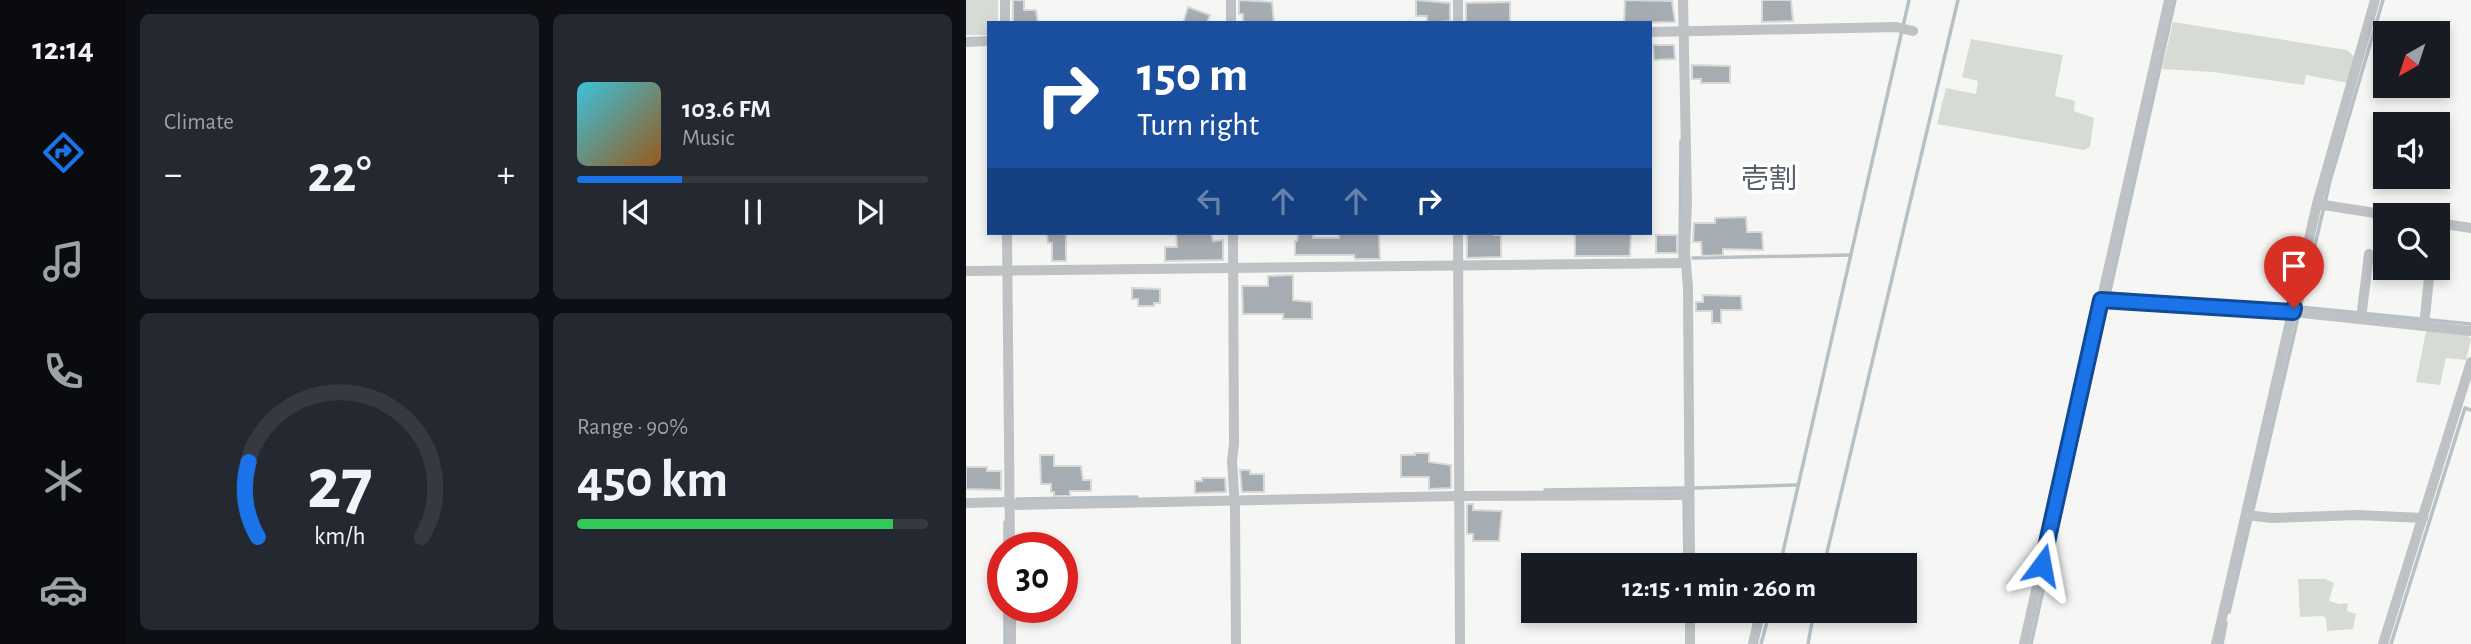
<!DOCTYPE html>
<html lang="en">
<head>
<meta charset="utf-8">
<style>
	:root { --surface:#171b24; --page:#242831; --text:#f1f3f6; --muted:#9ea1a6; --line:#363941; --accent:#1a73e8 }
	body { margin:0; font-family:"Alegreya Sans","Noto Sans JP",sans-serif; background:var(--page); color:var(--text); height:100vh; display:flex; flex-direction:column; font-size:26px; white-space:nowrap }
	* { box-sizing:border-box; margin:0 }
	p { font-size:23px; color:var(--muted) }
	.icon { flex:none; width:38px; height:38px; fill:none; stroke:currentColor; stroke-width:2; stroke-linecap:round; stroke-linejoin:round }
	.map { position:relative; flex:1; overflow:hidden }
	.side { display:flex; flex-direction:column; gap:14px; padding:14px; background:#0d0f14; width:840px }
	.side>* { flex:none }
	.banner { position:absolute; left:21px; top:21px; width:665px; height:214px; border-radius:0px; box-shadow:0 4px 10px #0003; background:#1a4fa0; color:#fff; overflow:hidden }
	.needle { width:46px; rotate:219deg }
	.fabs { position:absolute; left:1407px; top:21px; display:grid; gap:14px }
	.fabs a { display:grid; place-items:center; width:77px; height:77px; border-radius:0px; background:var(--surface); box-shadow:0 4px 10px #0003; font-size:35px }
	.speed { position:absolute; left:21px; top:532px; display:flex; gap:14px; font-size:35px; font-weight:700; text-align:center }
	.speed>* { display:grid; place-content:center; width:91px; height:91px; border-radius:50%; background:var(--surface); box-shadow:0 4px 10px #0003; line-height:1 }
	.speed .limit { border:10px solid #d22; background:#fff; color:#111 }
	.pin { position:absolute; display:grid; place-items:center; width:60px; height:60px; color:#fff; margin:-72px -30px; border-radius:50% 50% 50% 0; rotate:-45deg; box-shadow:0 0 7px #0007 }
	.pin .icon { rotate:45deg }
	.me { position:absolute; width:77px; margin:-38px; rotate:13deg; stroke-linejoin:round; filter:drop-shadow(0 0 5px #0008) }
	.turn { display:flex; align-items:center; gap:24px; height:147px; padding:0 35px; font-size:32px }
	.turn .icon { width:91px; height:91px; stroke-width:2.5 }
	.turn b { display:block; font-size:49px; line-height:60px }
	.lanes { display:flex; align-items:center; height:66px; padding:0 35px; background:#0003; justify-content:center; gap:35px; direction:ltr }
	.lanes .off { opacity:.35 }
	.big { font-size:52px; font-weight:700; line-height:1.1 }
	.side .widget { flex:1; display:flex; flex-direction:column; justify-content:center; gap:10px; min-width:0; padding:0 24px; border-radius:10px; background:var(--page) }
	.side .dial { align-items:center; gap:0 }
	.dial svg { height:182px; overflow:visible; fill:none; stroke:var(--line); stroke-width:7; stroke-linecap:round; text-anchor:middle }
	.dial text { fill:var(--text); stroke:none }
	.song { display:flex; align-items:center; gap:21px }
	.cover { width:84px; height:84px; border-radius:10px; background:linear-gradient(135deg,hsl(190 70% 55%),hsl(30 70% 35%)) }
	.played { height:7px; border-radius:4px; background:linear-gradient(90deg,var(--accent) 30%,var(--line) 30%) }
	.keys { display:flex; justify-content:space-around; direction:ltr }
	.heat { display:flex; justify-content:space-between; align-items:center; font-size:38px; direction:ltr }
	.charge { height:10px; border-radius:5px; background:linear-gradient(90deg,#34c759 90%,var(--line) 0) }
	.side .tiles { flex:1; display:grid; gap:14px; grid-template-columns:repeat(2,1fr) }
	.trip { position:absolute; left:555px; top:553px; width:396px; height:70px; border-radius:0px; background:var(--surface); box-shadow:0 4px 10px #0003; font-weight:700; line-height:70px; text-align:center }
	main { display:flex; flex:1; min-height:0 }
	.tab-bar { display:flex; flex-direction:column; width:126px; justify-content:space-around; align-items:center; background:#090b0e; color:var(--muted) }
	.tab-bar .icon { width:49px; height:49px }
	.tab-bar .current { color:var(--accent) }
	.tab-bar b { font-size:32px; color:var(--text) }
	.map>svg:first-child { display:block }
	.green { fill:#d6dbd4 }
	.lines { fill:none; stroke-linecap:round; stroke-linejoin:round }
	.stream { stroke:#b7c1c5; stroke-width:3.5 }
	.building { fill:#a6adb2; stroke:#d8d8d6; stroke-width:2 }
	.street { stroke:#bec2c5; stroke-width:10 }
	.route-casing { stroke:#114b97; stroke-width:18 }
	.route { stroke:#1a73e8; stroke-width:12 }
	.labels { text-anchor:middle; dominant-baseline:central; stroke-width:7; stroke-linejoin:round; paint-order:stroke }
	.neighbourhood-label { font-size:28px; fill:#565f67; stroke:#fff }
</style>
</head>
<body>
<main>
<nav class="tab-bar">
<b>12:14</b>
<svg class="icon current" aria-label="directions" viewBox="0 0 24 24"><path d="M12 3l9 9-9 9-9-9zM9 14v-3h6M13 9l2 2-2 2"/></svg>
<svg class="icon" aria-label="music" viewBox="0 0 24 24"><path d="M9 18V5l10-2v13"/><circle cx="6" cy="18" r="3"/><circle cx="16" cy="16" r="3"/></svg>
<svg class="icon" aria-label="phone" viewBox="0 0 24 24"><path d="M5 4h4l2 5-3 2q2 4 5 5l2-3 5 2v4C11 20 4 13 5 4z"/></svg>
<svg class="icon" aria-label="climate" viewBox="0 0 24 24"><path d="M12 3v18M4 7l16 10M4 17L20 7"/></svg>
<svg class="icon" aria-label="car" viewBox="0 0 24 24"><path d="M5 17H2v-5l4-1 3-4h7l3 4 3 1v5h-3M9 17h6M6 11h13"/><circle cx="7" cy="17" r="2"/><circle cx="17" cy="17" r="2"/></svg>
</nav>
<section class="side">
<div class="tiles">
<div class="widget"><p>Climate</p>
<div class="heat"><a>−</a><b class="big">22°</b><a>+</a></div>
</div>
<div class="widget">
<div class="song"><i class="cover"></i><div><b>103.6 FM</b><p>Music</p></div></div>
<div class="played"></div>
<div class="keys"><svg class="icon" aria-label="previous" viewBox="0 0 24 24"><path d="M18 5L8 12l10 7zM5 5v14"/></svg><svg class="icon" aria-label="pause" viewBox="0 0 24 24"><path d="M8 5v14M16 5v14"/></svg><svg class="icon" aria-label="next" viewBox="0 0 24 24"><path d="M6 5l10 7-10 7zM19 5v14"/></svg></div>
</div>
<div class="widget dial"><svg viewBox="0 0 100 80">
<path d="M14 69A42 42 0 1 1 86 69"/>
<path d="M14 69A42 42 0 0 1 10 36" stroke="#1a73e8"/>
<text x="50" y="56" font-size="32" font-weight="700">27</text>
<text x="50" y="72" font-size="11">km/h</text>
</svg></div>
<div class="widget"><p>Range · 90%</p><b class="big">450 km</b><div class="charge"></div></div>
</div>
</section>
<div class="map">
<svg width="1505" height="644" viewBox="0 0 1505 644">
	<rect width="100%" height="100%" fill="#f6f7f4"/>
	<g class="green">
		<polygon points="0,0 32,0 32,23 23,23 23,35 0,35"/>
		<polygon points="1207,22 1381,50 1389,57 1382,83 1340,75 1338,85 1247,72 1196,69"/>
		<polygon points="1005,39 1097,55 1089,96 1109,101 1108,111 1128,118 1124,147 1118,150 971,124 980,88 1010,94 1012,81 996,77"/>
		<polygon points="1460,331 1501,335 1505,339 1500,360 1480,358 1474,385 1450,382"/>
		<polygon points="1332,579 1359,579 1368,583 1363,601 1373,604 1382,603 1381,611 1390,614 1387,629 1361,631 1360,618 1357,616 1334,617"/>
	</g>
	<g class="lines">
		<g class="stream">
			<polyline points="727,258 884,255"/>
			<polyline points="714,263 715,141"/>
			<polyline points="1143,293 1326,307"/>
			<polyline points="1334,307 1505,324"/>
			<polyline points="729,488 832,485"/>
			<polyline points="579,490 720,488"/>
			<polyline points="718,497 719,565"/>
			<polyline points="51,499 171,497"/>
			<polyline points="39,522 39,548"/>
			<polyline points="814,565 943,0"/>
			<polyline points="858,565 992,0"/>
			<polyline points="39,607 39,644"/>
			<polyline points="1263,612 1364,181 1417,0"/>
			<polyline points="795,644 804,611"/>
			<polyline points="842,644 848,611"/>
			<polyline points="1065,644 1209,0"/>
			<polyline points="1256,644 1260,623"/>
			<polyline points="1425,644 1499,408 1505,410"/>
		</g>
	</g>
	<g class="building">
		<polygon points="47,0 58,0 58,10 70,10 72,23 47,23"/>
		<polygon points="273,0 306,2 308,23 277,23 277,14 273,14"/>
		<polygon points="450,0 484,3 484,21 461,23 461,16 450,16"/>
		<polygon points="659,0 706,1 709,22 658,23"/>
		<polygon points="796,0 825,0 827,21 796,22"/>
		<polygon points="544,2 544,23 500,23 500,3"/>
		<polygon points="222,7 244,15 241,23 217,23"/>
		<polygon points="687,45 708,45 709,59 688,60"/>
		<polygon points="726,65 764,66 764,83 735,83 735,79 726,79"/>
		<polygon points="780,217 781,232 796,232 797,250 757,249 757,255 736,256 735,242 727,242 728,223 749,223 749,218"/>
		<polygon points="81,233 100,233 100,261 86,261 86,243 82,243"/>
		<polygon points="210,233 245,233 247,241 257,240 257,260 199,261 199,247 211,247"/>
		<polygon points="347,233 347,238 373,238 373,233 413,234 414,259 389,259 388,255 329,255 329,241 331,241 332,234"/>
		<polygon points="501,233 528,233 528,235 535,235 535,257 501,258"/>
		<polygon points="609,233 665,233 664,256 609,256"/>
		<rect x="690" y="235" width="21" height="18"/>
		<polygon points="327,275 327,300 346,302 346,319 317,319 317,314 277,314 276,286 302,286 302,276"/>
		<polygon points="166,288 194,289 194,303 188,303 188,306 172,306 172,299 166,299"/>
		<polygon points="737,295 775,296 776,310 755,310 755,323 746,323 746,311 730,311 730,302 737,302"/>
		<polygon points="449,453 463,453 463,462 485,465 485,488 463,489 463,477 435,477 435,455 449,455"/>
		<polygon points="74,455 88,455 88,466 115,466 117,480 125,480 125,491 104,491 104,496 88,496 88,492 85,492 85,484 75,484"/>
		<polygon points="0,467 21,467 21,471 35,471 35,490 0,489"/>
		<polygon points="274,470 284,470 284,474 298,474 298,492 276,492"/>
		<polygon points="236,478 259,478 260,492 229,493 229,481 236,481"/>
		<polygon points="501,504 507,504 507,510 536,511 533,541 507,541 507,534 501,534"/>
	</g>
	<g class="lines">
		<g class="street">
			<polyline points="39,0 39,23"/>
			<polyline points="265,0 265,23"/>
			<polyline points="492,0 492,23"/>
			<polyline points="717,0 721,202 719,252 722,288 724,565"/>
			<polyline points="684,32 930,27 947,31"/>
			<polyline points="0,42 23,41"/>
			<polyline points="1351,204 1422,215"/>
			<polyline points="1472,223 1505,228"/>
			<polyline points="41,233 44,548"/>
			<polyline points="267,233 268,444 266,461 269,509 270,644"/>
			<polyline points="492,233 494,644"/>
			<polyline points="0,271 720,263"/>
			<polyline points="1135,300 1327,312 1505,331"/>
			<polyline points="1395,319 1403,254"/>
			<polyline points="1458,326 1464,268"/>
			<polyline points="0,503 43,502"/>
			<polyline points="44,505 493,496 723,495"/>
			<polyline points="1280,515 1306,518 1391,515 1457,518"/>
			<polyline points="45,607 45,644"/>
			<polyline points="724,611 724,644"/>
			<polyline points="787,644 793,618"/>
			<polyline points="1058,644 1203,0"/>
			<polyline points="1250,644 1351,204 1409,0"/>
			<polyline points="1417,644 1505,362"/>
		</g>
	</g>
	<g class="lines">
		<defs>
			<polyline id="route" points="1076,565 1135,300 1327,312 1328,308"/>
		</defs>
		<use href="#route" class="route-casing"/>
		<use href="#route" class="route"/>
	</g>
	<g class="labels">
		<g class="neighbourhood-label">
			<text x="803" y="180">壱割</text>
		</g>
	</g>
</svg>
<div class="fabs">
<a><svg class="needle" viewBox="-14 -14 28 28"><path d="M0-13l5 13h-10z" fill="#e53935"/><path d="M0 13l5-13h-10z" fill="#9ea1a6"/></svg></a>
<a><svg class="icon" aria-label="sound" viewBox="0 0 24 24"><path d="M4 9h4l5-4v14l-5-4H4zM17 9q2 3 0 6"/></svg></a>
<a><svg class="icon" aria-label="search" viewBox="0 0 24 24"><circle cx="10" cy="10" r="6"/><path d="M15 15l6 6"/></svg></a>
</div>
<div class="speed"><div class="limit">30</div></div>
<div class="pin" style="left:1328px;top:308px;background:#d93025"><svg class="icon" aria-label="arrive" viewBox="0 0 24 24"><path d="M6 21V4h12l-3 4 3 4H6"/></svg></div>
<svg class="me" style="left:1076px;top:565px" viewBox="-20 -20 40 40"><path d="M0-17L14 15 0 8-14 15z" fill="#1a73e8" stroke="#fff" stroke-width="4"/></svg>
<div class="trip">12:15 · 1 min · 260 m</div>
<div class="banner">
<div class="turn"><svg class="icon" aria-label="right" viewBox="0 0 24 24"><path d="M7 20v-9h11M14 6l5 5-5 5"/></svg><div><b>150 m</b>Turn right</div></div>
<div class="lanes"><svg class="icon off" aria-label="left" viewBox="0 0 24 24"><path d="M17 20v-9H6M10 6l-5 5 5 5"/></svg><svg class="icon off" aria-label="ahead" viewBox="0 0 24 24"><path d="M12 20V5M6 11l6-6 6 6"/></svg><svg class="icon off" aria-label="ahead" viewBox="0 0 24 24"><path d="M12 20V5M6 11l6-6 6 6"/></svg><svg class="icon" aria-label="right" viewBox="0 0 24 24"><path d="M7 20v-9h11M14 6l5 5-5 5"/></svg></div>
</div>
</div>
</main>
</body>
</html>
